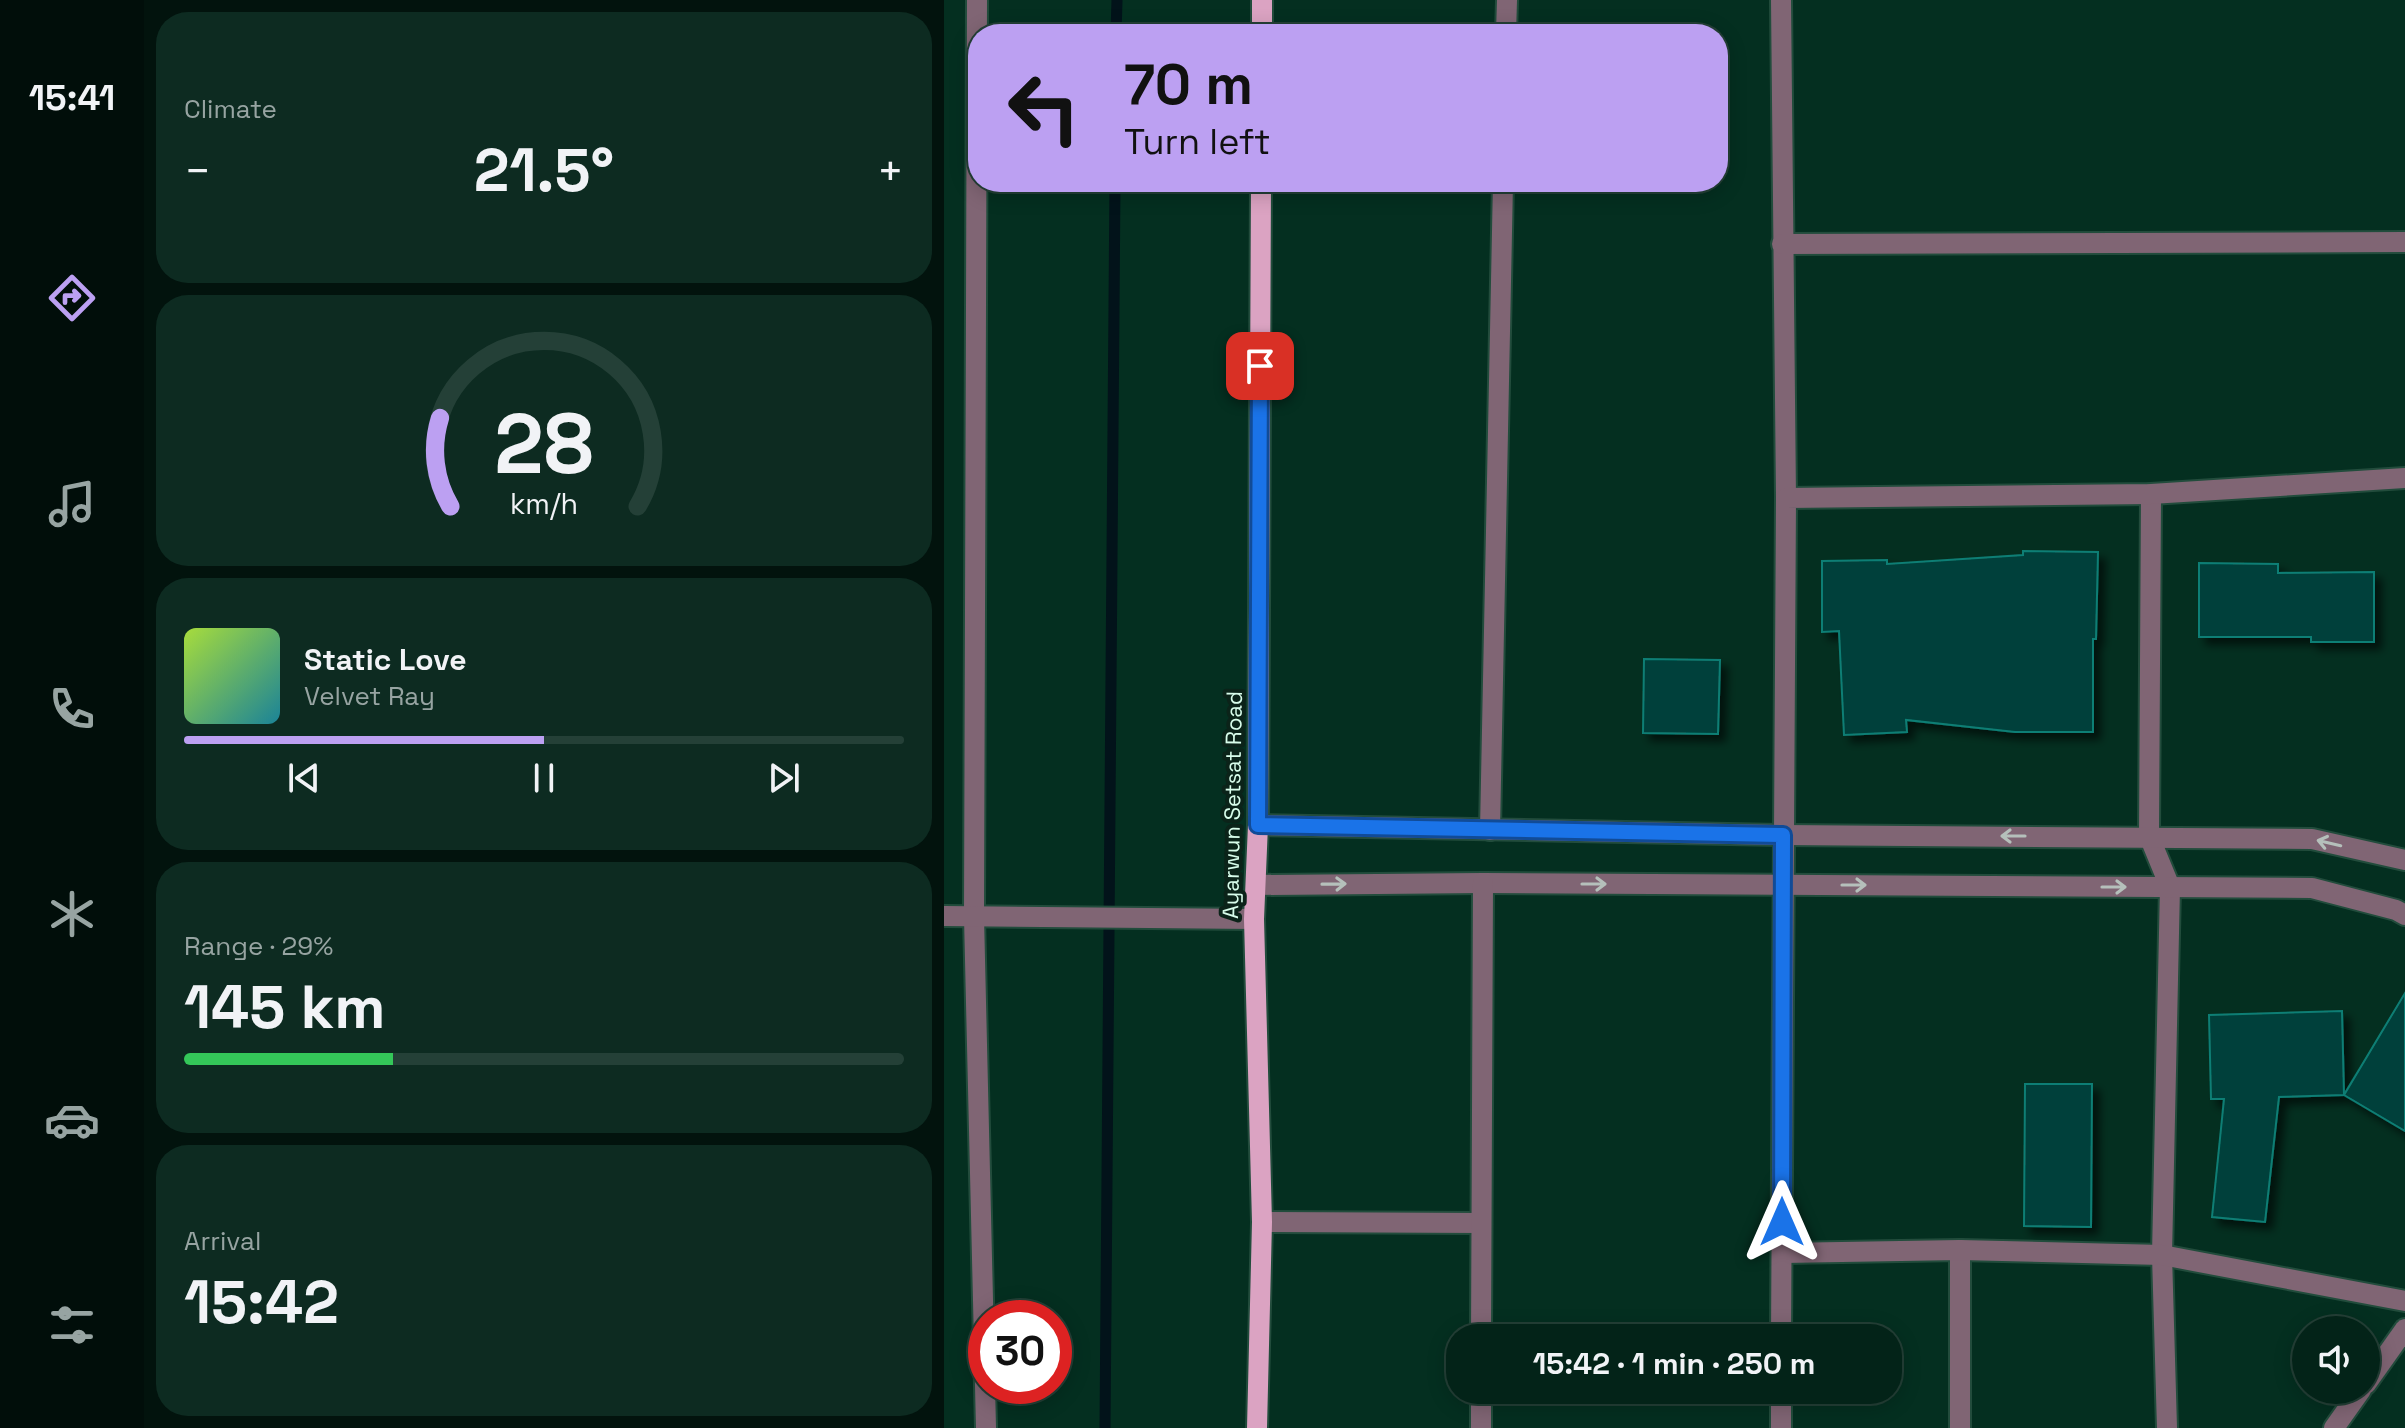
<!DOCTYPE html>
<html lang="en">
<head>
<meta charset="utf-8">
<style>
	:root { --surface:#032318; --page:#0d2b21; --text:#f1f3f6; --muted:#97a4a2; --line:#244037; --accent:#bca0f2 }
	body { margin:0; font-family:"Space Grotesk",sans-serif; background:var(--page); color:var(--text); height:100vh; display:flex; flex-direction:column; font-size:30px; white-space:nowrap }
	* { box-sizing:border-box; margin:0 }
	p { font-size:26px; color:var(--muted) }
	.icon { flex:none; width:44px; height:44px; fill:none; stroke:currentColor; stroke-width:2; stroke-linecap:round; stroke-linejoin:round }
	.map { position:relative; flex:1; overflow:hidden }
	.side { display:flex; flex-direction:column; gap:12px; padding:12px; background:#02130d; width:800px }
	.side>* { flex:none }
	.guide { position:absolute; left:24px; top:24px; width:760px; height:168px; border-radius:32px; box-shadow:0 4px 20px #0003,0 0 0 2px var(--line); background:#bca0f2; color:#111; overflow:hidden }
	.controls { position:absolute; left:1348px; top:1316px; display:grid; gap:16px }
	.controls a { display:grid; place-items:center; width:88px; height:88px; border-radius:50%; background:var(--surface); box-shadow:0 4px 20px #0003,0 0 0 2px var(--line); font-size:40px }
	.speed { position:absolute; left:24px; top:1300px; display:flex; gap:16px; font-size:40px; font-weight:700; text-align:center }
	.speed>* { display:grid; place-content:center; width:104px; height:104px; border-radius:50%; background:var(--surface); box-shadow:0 4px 20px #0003,0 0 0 2px var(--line); line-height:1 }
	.speed .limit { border:12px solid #d22; background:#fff; color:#111 }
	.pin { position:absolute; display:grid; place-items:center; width:68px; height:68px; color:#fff; margin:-34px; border-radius:16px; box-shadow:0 4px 12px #0006 }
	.me { position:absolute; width:88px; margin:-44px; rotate:0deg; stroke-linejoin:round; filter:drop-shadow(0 0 6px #0008) }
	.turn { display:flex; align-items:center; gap:28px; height:168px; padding:0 24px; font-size:36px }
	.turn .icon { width:104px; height:104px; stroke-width:2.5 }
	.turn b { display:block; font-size:56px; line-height:68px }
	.big { font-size:60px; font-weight:600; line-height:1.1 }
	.side .widget { flex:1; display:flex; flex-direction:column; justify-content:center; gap:12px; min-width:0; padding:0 28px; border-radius:32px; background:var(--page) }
	.side .dial { align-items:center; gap:0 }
	.dial svg { height:208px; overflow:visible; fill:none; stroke:var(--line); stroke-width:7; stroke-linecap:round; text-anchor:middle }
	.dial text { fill:var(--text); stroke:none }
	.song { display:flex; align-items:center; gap:24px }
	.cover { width:96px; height:96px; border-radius:12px; background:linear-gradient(135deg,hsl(80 70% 55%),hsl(190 70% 35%)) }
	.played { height:8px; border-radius:4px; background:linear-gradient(90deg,var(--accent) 50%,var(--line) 50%) }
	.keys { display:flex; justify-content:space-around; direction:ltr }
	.heat { display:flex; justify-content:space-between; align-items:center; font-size:44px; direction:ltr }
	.charge { height:12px; border-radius:6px; background:linear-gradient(90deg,#34c759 29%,var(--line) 0) }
	.trip { position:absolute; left:502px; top:1324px; width:456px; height:80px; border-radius:32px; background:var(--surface); box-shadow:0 4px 20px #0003,0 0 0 2px var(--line); font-weight:600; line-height:80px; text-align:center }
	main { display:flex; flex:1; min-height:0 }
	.tabs { display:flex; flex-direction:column; width:144px; justify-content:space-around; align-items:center; background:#010e0a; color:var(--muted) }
	.tabs .icon { width:56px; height:56px }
	.tabs .current { color:var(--accent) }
	.tabs b { font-size:36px; color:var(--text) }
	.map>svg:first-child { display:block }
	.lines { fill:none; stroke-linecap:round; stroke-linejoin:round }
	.stream { stroke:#02131a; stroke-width:11 }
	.building { fill:#00413b; stroke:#107e74; stroke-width:2; filter:url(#shadow) }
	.minor-casing { stroke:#224c3c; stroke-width:24 }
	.major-casing { stroke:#224c3c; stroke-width:24 }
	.minor { stroke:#806574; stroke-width:20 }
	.major { stroke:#dba3c2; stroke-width:20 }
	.oneway { stroke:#b5c0bb }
	.route-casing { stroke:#114b97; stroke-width:20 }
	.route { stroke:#1a73e8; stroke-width:14 }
	.labels { text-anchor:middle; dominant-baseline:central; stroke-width:8; stroke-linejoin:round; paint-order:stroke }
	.street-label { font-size:22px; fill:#d8fdeb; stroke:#0b2319 }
</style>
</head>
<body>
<main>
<nav class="tabs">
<b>15:41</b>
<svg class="icon current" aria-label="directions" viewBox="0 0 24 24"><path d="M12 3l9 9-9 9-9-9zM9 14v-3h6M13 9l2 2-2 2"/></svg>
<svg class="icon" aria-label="music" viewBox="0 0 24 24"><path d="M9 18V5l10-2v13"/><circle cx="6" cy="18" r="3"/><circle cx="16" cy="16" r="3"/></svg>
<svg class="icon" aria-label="phone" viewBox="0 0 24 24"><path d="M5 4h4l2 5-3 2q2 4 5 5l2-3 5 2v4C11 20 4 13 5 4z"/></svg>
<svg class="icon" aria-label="climate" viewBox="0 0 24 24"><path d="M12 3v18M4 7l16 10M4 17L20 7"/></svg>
<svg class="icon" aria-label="car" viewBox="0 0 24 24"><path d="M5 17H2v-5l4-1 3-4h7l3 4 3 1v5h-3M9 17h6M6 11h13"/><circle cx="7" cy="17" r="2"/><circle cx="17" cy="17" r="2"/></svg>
<svg class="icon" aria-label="filters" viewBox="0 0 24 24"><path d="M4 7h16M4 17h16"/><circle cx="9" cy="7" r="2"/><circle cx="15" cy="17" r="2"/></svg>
</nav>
<section class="side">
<div class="widget"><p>Climate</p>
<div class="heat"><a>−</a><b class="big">21.5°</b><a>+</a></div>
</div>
<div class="widget dial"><svg viewBox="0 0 100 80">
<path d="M14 69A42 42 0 1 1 86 69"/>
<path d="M14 69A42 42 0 0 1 10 35" stroke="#bca0f2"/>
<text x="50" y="56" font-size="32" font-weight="700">28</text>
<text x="50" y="72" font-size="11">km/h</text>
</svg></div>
<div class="widget">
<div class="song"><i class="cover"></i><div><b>Static Love</b><p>Velvet Ray</p></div></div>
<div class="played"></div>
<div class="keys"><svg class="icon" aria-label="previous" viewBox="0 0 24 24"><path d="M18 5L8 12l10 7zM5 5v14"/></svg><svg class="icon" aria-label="pause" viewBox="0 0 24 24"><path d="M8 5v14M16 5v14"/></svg><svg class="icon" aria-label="next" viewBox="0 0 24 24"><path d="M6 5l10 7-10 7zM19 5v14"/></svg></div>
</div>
<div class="widget"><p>Range · 29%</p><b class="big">145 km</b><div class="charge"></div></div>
<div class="widget"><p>Arrival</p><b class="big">15:42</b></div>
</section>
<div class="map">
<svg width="1461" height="1428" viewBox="0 0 1461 1428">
	<defs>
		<filter id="shadow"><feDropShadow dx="7" dy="7" stdDeviation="4" flood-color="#0009"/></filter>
	</defs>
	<rect width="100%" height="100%" fill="#042f20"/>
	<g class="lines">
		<g class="stream">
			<polyline points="172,34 173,0"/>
			<polyline points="161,1428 171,182"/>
		</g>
	</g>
	<g class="building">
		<polygon points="1079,551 1154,552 1152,639 1149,639 1149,732 1071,732 962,720 963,732 900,735 895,631 878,632 878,561 943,560 943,564 1079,555"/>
		<polygon points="1255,563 1334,564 1334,573 1430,572 1430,642 1367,642 1367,637 1255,637"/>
		<polygon points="700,659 776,660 774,734 699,733"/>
		<polygon points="1461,993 1461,1131 1400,1095"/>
		<polygon points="1398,1011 1400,1095 1335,1097 1321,1222 1268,1217 1280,1099 1267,1099 1265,1015"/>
		<polygon points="1081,1084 1148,1084 1147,1227 1080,1226"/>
	</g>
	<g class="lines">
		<defs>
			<g id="minor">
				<polyline points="33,0 30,917 42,1428"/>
				<polyline points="837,0 842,498"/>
				<polyline points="562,34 563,0"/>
				<polyline points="838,244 1461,242"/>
				<polyline points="1207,494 1205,836 1226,887 1218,1255 1223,1428"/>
				<polyline points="314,825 839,835 1368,839 1461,860"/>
				<polyline points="546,830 559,182"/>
				<polyline points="312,885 539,883 1368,888 1452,910 1461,915"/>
				<polyline points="0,916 310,919"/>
				<polyline points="318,1222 537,1223"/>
				<polyline points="1016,1250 1016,1428"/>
				<polyline points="838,1253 1016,1250 1218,1255 1461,1301"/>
				<polyline points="537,1338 539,883"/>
				<polyline points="837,1338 842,498 1207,494 1461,478"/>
				<polyline points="1422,1384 1461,1329"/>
				<polyline points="537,1428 537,1390"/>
				<polyline points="837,1428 837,1390"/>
				<polyline points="1390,1428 1417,1390"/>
			</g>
			<g id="major">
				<polyline points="318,34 318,0"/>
				<polyline points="313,1428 318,1222 310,919 314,825 317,182"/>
			</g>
		</defs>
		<use href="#minor" class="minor-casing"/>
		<use href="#major" class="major-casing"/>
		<use href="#minor" class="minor"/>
		<use href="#major" class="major"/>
	</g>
	<defs><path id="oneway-shaft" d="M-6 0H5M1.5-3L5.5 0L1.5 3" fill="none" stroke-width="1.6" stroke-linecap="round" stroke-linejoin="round" transform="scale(2)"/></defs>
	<g class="oneway">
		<use href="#oneway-shaft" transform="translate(1069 836) rotate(-180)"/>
		<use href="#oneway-shaft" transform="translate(1385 843) rotate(-167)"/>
		<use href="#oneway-shaft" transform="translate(390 884) rotate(-1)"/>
		<use href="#oneway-shaft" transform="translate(650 884)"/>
		<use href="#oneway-shaft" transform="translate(910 885)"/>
		<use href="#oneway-shaft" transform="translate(1170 887)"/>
	</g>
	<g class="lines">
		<defs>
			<polyline id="route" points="316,366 314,825 839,835 838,1222"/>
		</defs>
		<use href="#route" class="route-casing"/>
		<use href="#route" class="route"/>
	</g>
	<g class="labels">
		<g class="street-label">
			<text transform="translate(288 805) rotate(-89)">Ayarwun Setsat Road</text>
		</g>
	</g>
</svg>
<div class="controls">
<a><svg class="icon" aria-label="sound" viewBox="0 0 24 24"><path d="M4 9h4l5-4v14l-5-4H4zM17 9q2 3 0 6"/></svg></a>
</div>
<div class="speed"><div class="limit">30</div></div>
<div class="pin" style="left:316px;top:366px;background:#d93025"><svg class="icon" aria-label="arrive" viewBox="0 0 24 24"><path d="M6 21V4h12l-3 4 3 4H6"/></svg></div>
<svg class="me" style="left:838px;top:1222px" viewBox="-20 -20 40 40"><path d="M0-17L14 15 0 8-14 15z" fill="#1a73e8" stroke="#fff" stroke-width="4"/></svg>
<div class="trip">15:42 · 1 min · 250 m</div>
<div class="guide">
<div class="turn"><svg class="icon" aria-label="left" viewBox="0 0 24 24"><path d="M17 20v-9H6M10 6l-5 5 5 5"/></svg><div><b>70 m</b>Turn left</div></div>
</div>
</div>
</main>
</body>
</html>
